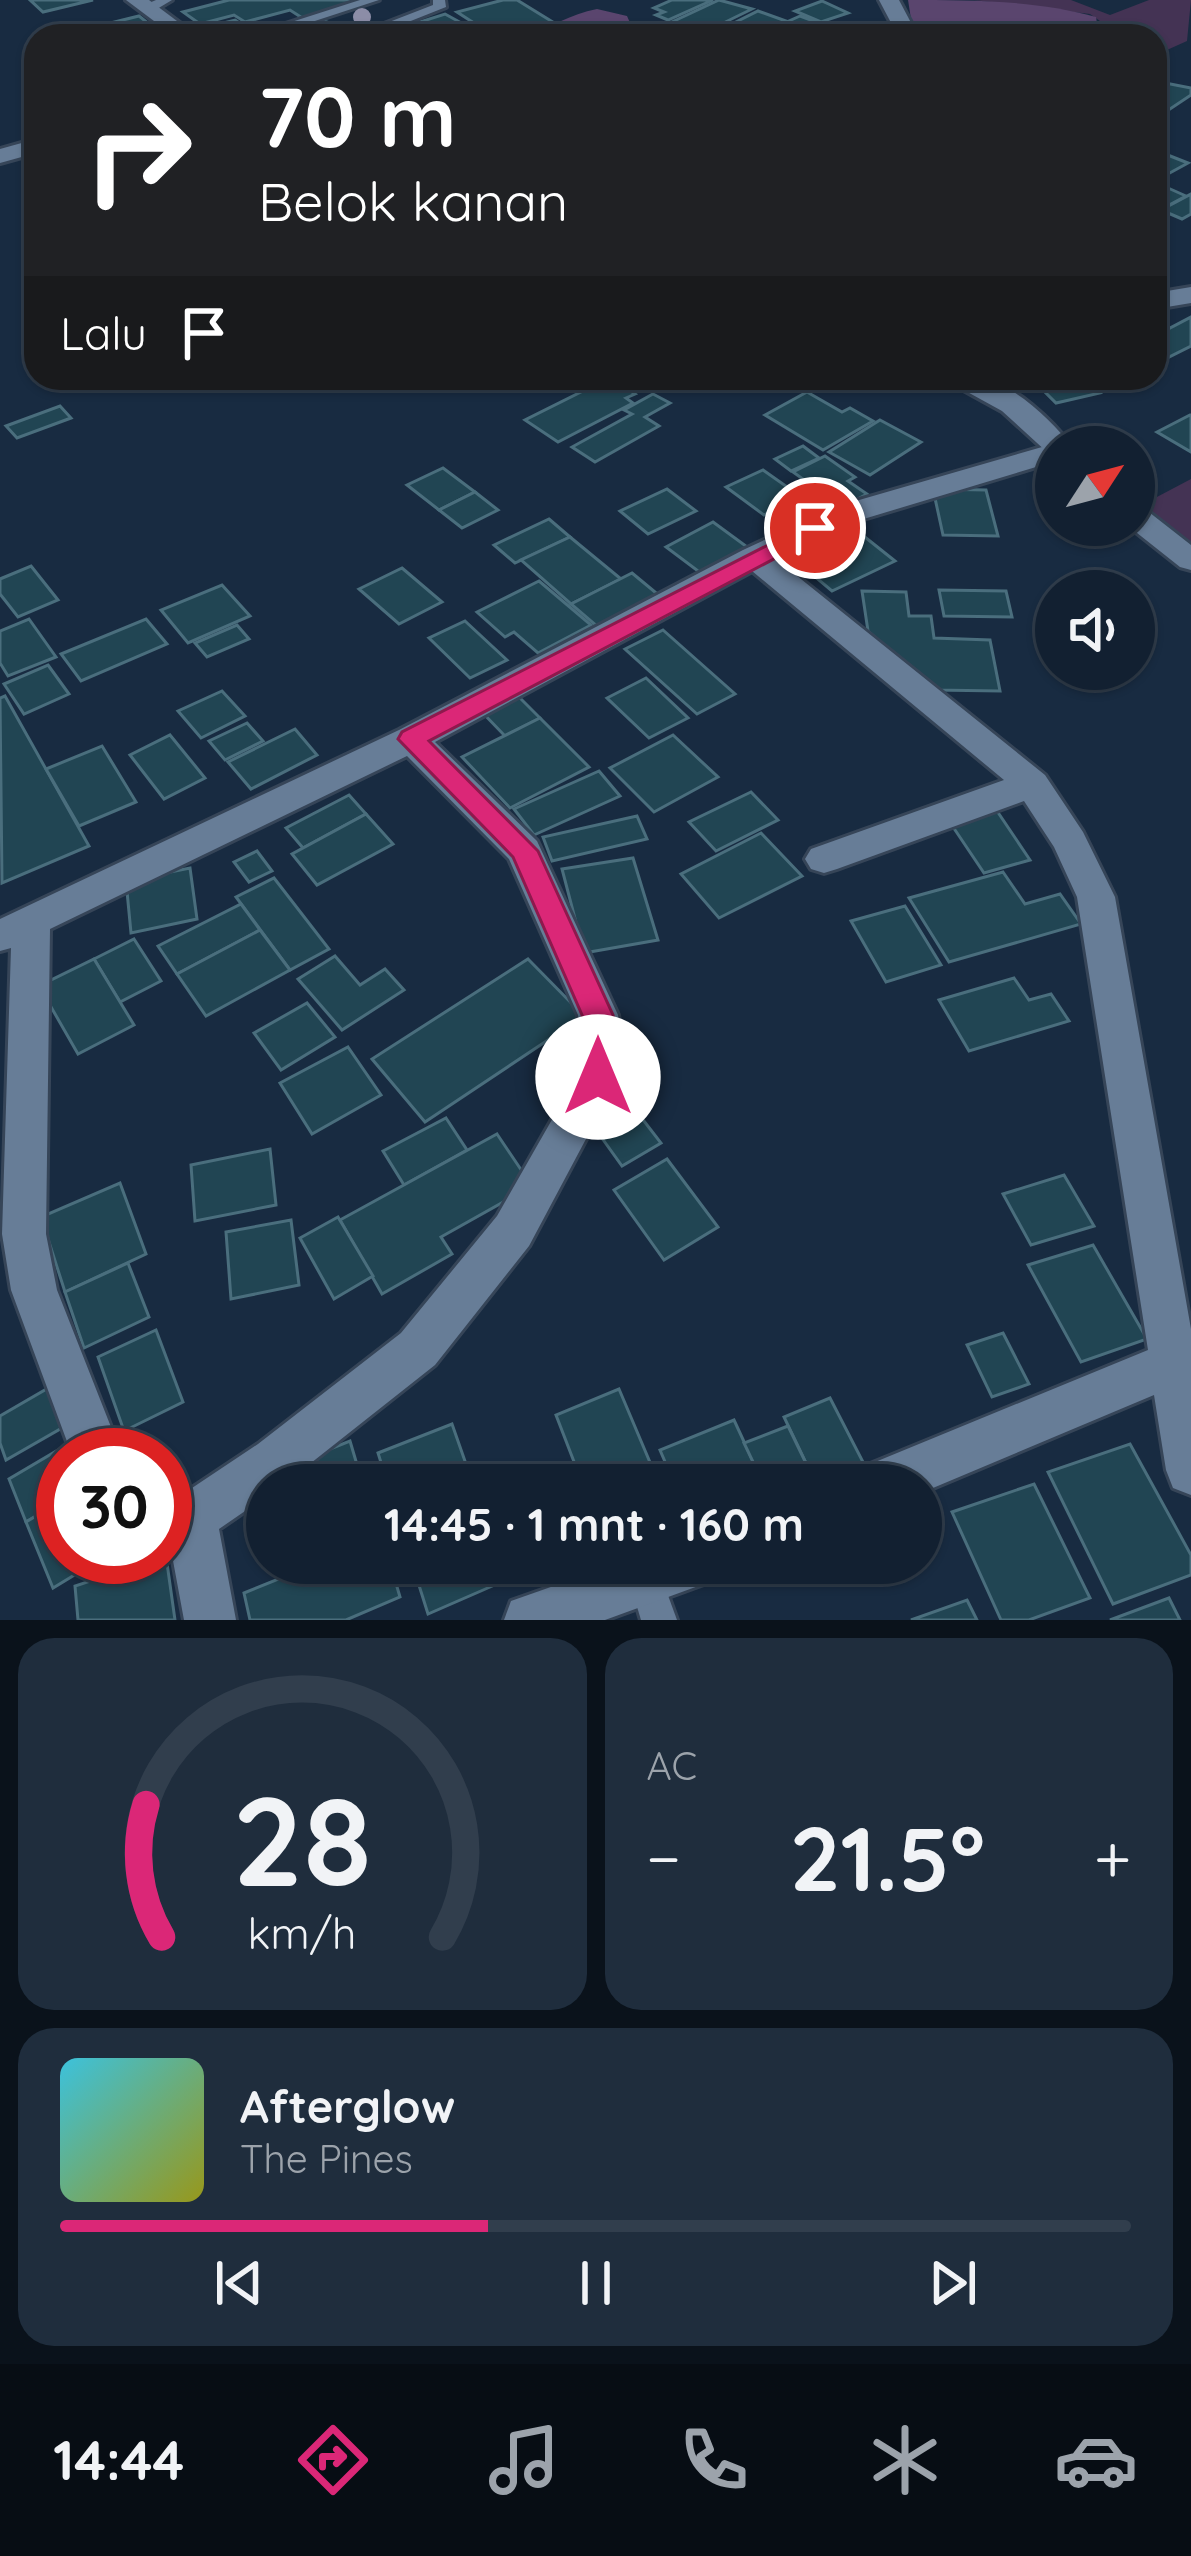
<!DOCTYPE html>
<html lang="id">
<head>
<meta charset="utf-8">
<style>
	:root { --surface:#122031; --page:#1f2d3d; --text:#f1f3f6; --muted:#9ca3ab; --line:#313e4d; --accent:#db2777 }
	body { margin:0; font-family:Quicksand,sans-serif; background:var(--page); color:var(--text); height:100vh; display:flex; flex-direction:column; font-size:45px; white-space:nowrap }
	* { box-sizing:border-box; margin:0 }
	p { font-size:39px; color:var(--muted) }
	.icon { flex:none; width:66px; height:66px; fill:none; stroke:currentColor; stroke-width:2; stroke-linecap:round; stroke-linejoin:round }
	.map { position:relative; height:1620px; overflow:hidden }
	.panel { display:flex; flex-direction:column; gap:18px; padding:18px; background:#0a121b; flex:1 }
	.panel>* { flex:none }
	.guide { position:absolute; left:24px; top:24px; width:1143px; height:366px; border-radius:36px; box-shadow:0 3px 9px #0004,0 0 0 3px var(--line); background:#202124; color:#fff; overflow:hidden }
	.needle { width:78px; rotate:54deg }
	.fabs { position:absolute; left:1035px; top:426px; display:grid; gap:24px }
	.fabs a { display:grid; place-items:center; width:120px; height:120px; border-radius:50%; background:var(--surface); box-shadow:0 3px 9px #0004,0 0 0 3px var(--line); font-size:60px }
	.speed { position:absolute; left:36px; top:1428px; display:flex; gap:24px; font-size:60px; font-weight:700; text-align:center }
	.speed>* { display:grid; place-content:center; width:156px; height:156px; border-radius:50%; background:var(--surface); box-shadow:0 3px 9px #0004,0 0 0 3px var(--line); line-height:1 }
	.speed .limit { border:18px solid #d22; background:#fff; color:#111 }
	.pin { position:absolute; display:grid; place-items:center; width:102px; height:102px; color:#fff; margin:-51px; border:6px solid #fff; border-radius:50%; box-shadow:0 3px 12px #0007 }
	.me { position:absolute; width:132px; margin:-66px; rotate:0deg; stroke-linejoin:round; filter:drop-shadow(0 0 9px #0008) }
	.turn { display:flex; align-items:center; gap:42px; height:252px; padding:0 36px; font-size:54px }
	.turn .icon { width:156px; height:156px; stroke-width:2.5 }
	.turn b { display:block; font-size:84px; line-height:102px }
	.then { display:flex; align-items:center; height:114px; padding:0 36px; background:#0003; gap:24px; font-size:45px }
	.big { font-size:90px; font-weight:800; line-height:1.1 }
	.panel .widget { flex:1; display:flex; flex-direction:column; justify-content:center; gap:18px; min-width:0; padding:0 42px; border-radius:36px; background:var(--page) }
	.panel .dial { align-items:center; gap:0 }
	.dial svg { height:312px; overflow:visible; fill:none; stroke:var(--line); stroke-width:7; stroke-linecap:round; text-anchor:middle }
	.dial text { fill:var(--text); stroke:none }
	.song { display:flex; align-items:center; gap:36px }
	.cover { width:144px; height:144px; border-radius:18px; background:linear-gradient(135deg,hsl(190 70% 55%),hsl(60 70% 35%)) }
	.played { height:12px; border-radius:6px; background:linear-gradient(90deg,var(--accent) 40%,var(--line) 40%) }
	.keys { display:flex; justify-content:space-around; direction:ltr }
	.heat { display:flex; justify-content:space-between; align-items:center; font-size:66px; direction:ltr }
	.panel .tiles { flex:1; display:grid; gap:18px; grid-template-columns:1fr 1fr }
	.widget:last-child { grid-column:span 2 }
	.trip { position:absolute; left:246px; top:1464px; width:696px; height:120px; border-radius:60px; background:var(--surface); box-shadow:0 3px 9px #0004,0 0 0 3px var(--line); font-weight:800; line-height:120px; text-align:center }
	.tabs { display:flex; height:192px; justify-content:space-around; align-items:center; background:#070d14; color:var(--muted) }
	.tabs .icon { width:84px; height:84px }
	.tabs .active { color:var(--accent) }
	.tabs b { font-size:54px; color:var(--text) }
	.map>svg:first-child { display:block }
	.green { fill:#443354 }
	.forest { fill:#5a456e }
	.building { fill:#214553; stroke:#4a6e7d; stroke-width:3 }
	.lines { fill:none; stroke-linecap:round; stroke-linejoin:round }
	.service-casing { stroke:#364558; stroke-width:6 }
	.minor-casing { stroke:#364558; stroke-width:6 }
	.tertiary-casing { stroke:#364558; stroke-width:6 }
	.service { fill:#677d97; fill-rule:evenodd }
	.minor { fill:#677d97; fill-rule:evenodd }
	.tertiary { fill:#677d97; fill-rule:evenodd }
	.tree { fill:#8c8da7 }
	.route { fill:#db2777; stroke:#8e194d; stroke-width:3 }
</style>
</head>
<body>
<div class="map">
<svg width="1191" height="1620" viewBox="0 0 1191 1620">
	<rect width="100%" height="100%" fill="#182b41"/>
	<g class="green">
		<polygon points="974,0 1071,0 1110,15 1149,0 1191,0 1187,41 1158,54 1155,36 1099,36 1100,21 1090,14"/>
		<polygon points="1191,479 1191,544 1136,508"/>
	</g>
	<g class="forest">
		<path d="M908,0C969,0 1037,0 1096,17L1099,36H927L911,19Z"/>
		<path d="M597,9L627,16L631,25L616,32L619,36H523C550,28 570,14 597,9Z"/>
	</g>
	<g class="building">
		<polygon points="30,0 93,0 43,12"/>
		<polygon points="229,0 370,0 304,19 290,10 245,22 234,15 200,24 183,12"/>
		<polygon points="503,0 517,0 556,24 494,36 457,12"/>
		<polygon points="672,0 713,0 668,20 656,15 664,12 654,8"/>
		<polygon points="719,0 752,9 703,33 672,22"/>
		<polygon points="822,1 848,13 821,22 795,11"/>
		<polygon points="758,11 786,21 766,31 781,36 738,35 722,29"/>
		<polygon points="445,14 485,36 382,34"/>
		<polygon points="139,16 164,36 58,36"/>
		<polygon points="800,16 835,29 821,36 784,36 769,30"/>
		<polygon points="318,19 350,30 341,33 346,36 282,36 275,32"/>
		<polygon points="235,20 244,26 256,23 266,29 219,36 207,27"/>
		<polygon points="1155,81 1191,88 1191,95 1155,119"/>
		<polygon points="1155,150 1188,163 1155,181"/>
		<polygon points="1159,184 1186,196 1156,212 1155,186"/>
		<polygon points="1191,194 1191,214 1182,219 1161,210"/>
		<polygon points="1191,317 1191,346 1155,364 1155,336"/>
		<polygon points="609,378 635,394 626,398 633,403 558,442 525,420"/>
		<polygon points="1042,378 1110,378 1115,383 1095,388 1100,393 1056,403 1033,380"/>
		<polygon points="807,392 842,412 850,408 873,421 823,450 765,415"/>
		<polygon points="653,394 670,403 645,417 659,426 595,462 572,447 632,414 624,410"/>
		<polygon points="60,406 71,418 17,438 6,426"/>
		<polygon points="1190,415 1191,415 1191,452 1157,432"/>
		<polygon points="880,420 921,442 870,475 829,452"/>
		<polygon points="803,446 819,458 791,471 775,459"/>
		<polygon points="825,456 855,477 848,481 867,494 842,507 793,472"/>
		<polygon points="443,468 475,492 439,510 407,485"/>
		<polygon points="763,470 800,496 764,515 726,487"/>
		<polygon points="667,489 696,511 648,534 620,511"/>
		<polygon points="933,489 986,490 998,536 943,535"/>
		<polygon points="475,492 498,510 462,528 439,510"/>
		<polygon points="549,519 570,537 515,563 494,545"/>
		<polygon points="713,522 754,552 706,577 666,547"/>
		<polygon points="846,522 895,561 832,591 783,550"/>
		<polygon points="570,537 621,579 571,604 521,560"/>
		<polygon points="31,566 58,600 18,617 0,594 0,579"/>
		<polygon points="402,568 442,602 399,624 359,589"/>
		<polygon points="632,573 661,597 599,628 571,604"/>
		<polygon points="539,581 591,625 538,653 514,632 505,637 477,612"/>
		<polygon points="222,585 250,616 188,643 161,610"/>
		<polygon points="939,590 1006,591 1012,617 944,616"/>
		<polygon points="862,591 906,592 909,616 931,616 934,638 990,640 1000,691 934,690 868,631"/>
		<polygon points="29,619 56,657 8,676 0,663 0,631"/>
		<polygon points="146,619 167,644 81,681 61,654"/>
		<polygon points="465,621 507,660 470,678 429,638"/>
		<polygon points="237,625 249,639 207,657 195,643"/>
		<polygon points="663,630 735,694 697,714 625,649"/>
		<polygon points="48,665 69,694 24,714 4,684"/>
		<polygon points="646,678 688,718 649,738 607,698"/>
		<polygon points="222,691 245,716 201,738 178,711"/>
		<polygon points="513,691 540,718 505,736 478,708"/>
		<polygon points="5,696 89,846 2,883 0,698"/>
		<polygon points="540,718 589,767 510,808 462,757"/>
		<polygon points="247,723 263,741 225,760 209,741"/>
		<polygon points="295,729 317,755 251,789 228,762"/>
		<polygon points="170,735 205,778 164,799 130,755"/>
		<polygon points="673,735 718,777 654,812 610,768"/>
		<polygon points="102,746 136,802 79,826 46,769"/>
		<polygon points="599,771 620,796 534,835 514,809"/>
		<polygon points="751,792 778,820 716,851 689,822"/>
		<polygon points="349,795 366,814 303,848 286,828"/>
		<polygon points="995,808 1030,860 984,873 949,821"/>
		<polygon points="366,814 393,844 317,885 292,854"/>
		<polygon points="637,816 647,839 552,861 543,837"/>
		<polygon points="761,833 802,876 719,918 681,874"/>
		<polygon points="257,851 272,871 249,882 234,862"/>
		<polygon points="633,858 658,940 584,953 562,869"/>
		<polygon points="190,868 197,919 131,933 126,881"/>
		<polygon points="1003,872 1025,904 1060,894 1081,924 949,962 909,898"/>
		<polygon points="274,878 329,949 290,970 236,897"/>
		<polygon points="241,904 260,930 177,974 158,946"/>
		<polygon points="905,906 941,965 886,982 851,921"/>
		<polygon points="260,930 290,970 206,1016 177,974"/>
		<polygon points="134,939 161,981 120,1002 94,959"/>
		<polygon points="335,956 360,985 385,969 404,990 342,1030 298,979"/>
		<polygon points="94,959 134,1025 78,1054 39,986"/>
		<polygon points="528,959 584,1016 425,1122 372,1059"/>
		<polygon points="1014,978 1029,1000 1051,994 1069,1021 969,1051 939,1000"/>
		<polygon points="307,1003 335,1037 281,1070 254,1033"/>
		<polygon points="348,1047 381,1095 312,1134 280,1083"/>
		<polygon points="627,1099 661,1143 622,1166 589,1120"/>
		<polygon points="446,1118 467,1150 404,1185 383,1151"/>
		<polygon points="497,1134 532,1186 441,1237 452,1254 382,1294 340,1220"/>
		<polygon points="270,1149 276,1205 195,1221 191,1165"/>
		<polygon points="667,1159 718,1227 664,1260 614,1190"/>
		<polygon points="1064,1175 1094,1226 1031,1245 1003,1194"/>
		<polygon points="120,1183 146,1254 65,1292 41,1217"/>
		<polygon points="338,1217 373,1276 334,1299 300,1238"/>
		<polygon points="291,1220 299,1285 231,1299 226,1232"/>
		<polygon points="1093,1245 1147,1339 1081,1362 1028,1265"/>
		<polygon points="128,1263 149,1317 84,1348 65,1292"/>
		<polygon points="156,1330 183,1402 124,1431 98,1357"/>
		<polygon points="1003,1333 1029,1384 992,1397 967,1345"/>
		<polygon points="57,1383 74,1421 6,1460 0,1443 0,1416"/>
		<polygon points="619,1389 657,1479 641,1485 583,1485 556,1415"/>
		<polygon points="830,1398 864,1464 816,1484 784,1417"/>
		<polygon points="734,1420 764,1485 675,1485 660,1450"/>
		<polygon points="452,1424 473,1484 388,1485 378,1453"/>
		<polygon points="788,1426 816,1484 764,1485 744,1443"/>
		<polygon points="350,1441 363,1485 286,1485 282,1468"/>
		<polygon points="70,1443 75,1455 63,1455 63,1500 26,1522 9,1479"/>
		<polygon points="1130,1444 1191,1555 1191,1575 1113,1604 1048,1472"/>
		<polygon points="1034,1484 1090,1598 1029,1620 1001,1620 952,1512"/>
		<polygon points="63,1500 63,1557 104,1557 53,1588 26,1522"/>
		<polygon points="166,1556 175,1620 78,1620 75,1586"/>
		<polygon points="304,1563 390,1563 400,1597 346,1620 250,1620 244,1593 306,1568"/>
		<polygon points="412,1563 500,1563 506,1580 428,1614"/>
		<polygon points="1169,1598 1180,1620 1110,1620"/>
		<polygon points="967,1600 977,1620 911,1620"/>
	</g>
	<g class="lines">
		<defs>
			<g id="service">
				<polygon points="156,0 172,0 152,12 142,12 142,6"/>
				<polygon points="360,0 379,0 269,36 248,36"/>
				<polygon points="433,0 445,0 446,7 373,36 353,36 433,5"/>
				<polygon points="647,1563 658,1568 677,1620 641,1620 629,1580 634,1568"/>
			</g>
			<g id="minor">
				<polygon points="879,0 899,0 918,36 898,36"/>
				<polygon points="1191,287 1191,303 1155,309 1155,293"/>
				<polygon points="996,378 1028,378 1004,397 984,397 980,391"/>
				<polygon points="1056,443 1067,447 1056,447 1056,461 857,521 776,559 1045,775 1083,832 1115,897 1191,1329 1191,1495 1173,1488 1166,1470 1154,1395 921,1493 921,1485 856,1485 863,1467 1148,1350 1077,897 1054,847 1024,801 837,869 824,873 811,869 805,859 811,849 1004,780 752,571 435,742 537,841 618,1015 623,1049 619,1077 529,1246 435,1365 292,1478 283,1485 267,1485 267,1496 219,1529 236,1620 184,1620 169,1539 165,1538 165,1488 186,1492 258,1444 401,1333 497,1216 578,1074 583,1049 578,1015 509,859 407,756 50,929 46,1234 57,1290 122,1455 72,1455 11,1290 2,1234 11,948 0,951 0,919 399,730 743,550 835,507"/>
				<polygon points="619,1563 720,1563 712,1581 605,1620 504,1620 511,1601"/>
			</g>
			<g id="tertiary">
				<polygon points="126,0 149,0 197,36 174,36"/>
				<polygon points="36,139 36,153 0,163 0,149"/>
				<polygon points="624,378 799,378 785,386 638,386"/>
				<path d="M942,378C955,378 969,376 981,378C1014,384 1053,421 1072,447H1056V455L1048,453L1002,411Z"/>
				<polygon points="1134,507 1145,509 1191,545 1191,570 1180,567 1127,525 1134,525"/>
			</g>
		</defs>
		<use href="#service" class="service-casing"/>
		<use href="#minor" class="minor-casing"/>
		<use href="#tertiary" class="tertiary-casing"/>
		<use href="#service" class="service"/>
		<use href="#minor" class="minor"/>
		<use href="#tertiary" class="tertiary"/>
	</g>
	<circle class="tree" cx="362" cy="17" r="9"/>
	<polygon class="route" points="815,521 823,523 823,533 429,741 538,851 613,1015 619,1049 609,1086 598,1090 587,1086 582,1077 587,1049 582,1015 513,857 398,739 402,732"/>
</svg>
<div class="fabs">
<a><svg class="needle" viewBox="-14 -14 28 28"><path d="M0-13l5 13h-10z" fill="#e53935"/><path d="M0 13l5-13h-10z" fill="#9ca3ab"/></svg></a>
<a><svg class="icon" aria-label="sound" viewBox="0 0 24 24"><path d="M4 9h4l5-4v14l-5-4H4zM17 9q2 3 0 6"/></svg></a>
</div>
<div class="speed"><div class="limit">30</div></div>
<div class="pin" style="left:815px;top:528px;background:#d93025"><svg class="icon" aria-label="arrive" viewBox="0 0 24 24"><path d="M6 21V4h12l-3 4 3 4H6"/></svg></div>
<svg class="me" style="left:598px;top:1077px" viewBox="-20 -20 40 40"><circle r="19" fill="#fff"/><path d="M0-13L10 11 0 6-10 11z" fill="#db2777"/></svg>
<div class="trip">14:45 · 1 mnt · 160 m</div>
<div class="guide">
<div class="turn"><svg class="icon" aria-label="right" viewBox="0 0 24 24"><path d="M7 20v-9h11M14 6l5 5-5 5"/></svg><div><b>70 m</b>Belok kanan</div></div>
<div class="then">Lalu<svg class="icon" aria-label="arrive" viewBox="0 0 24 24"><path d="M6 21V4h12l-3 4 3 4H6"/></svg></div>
</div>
</div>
<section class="panel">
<div class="tiles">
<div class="widget dial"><svg viewBox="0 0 100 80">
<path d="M14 69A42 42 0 1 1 86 69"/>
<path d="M14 69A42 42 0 0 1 10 35" stroke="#db2777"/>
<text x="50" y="56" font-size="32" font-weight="700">28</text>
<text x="50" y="72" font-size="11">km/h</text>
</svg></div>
<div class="widget"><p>AC</p>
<div class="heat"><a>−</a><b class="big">21.5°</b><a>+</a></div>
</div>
<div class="widget">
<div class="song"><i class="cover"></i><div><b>Afterglow</b><p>The Pines</p></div></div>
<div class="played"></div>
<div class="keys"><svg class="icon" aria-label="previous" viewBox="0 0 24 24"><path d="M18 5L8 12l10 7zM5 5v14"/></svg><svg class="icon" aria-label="pause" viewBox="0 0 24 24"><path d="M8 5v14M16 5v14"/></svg><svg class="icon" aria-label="next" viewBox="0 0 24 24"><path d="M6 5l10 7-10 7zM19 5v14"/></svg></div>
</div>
</div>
</section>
<nav class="tabs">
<b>14:44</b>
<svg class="icon active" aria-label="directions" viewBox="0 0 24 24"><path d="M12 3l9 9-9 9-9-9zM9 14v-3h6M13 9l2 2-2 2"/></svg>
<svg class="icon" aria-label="music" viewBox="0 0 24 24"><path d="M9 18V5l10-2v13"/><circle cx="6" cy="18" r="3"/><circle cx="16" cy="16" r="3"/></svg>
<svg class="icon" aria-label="phone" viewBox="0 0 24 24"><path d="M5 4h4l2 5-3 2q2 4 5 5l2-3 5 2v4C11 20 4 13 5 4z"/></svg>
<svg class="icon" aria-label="climate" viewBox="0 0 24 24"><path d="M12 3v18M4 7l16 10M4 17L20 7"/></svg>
<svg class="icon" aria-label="car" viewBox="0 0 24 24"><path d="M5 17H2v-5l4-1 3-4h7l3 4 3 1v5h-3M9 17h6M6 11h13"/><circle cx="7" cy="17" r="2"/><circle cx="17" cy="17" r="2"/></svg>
</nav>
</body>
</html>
